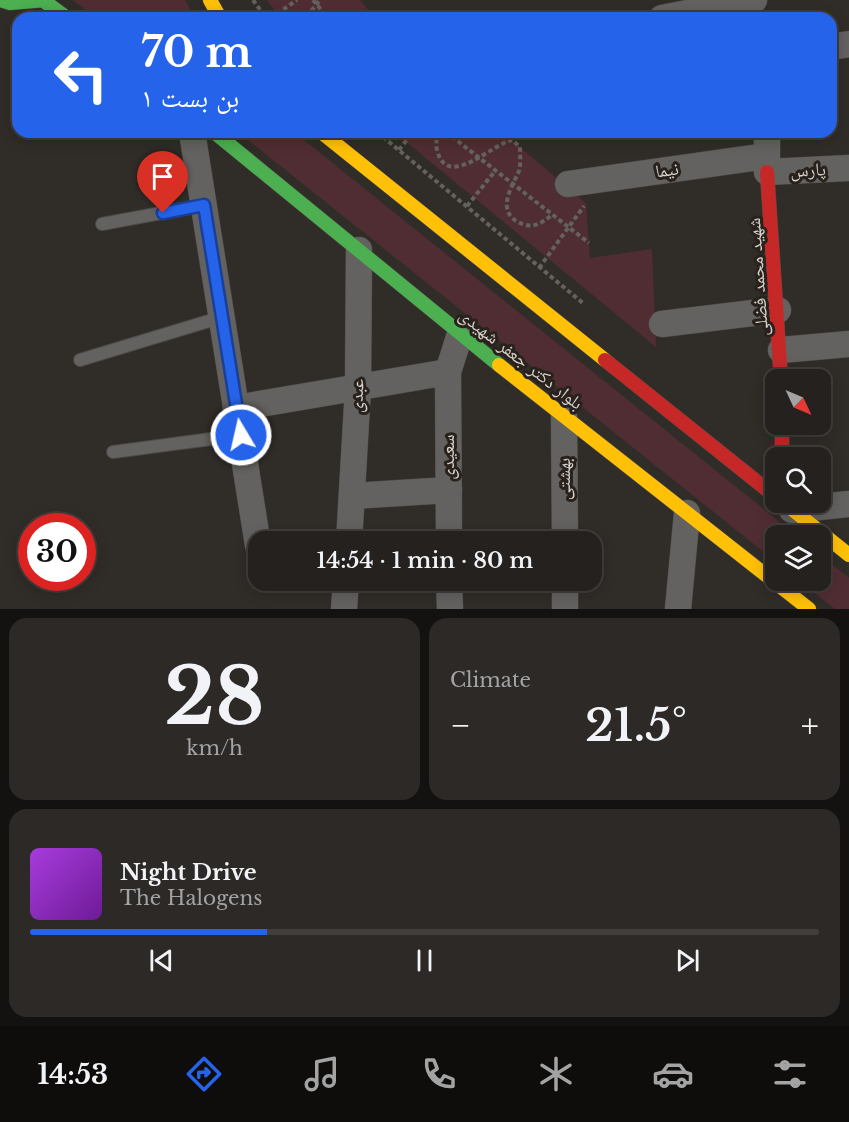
<!DOCTYPE html>
<html lang="en">
<head>
<meta charset="utf-8">
<style>
	:root { --surface:#24211e; --page:#2c2927; --text:#f1f3f6; --muted:#a3a3a4; --line:#413e3c; --accent:#2563eb }
	body { margin:0; font-family:"Libre Baskerville","Noto Naskh Arabic",serif; background:var(--page); color:var(--text); height:100vh; display:flex; flex-direction:column; font-size:22px; white-space:nowrap }
	* { box-sizing:border-box; margin:0 }
	p { font-size:20px; color:var(--muted) }
	.icon { flex:none; width:33px; height:33px; fill:none; stroke:currentColor; stroke-width:2; stroke-linecap:round; stroke-linejoin:round }
	.map { position:relative; height:609px; overflow:hidden }
	.panel { display:flex; flex-direction:column; gap:9px; padding:9px; background:#141210; flex:1 }
	.panel>* { flex:none }
	.top-card { position:absolute; left:12px; top:12px; width:825px; height:126px; border-radius:18px; box-shadow:0 3px 15px #0003,0 0 0 2px var(--line); background:#2563eb; color:#fff; overflow:hidden }
	.needle { width:39px; rotate:134deg }
	.fabs { position:absolute; left:765px; top:369px; display:grid; gap:12px }
	.fabs a { display:grid; place-items:center; width:66px; height:66px; border-radius:12px; background:var(--surface); box-shadow:0 3px 15px #0003,0 0 0 2px var(--line); font-size:30px }
	.speed { position:absolute; left:18px; top:513px; display:flex; gap:12px; font-size:30px; font-weight:700; text-align:center }
	.speed>* { display:grid; place-content:center; width:78px; height:78px; border-radius:50%; background:var(--surface); box-shadow:0 3px 15px #0003,0 0 0 2px var(--line); line-height:1 }
	.speed .limit { border:9px solid #d22; background:#fff; color:#111 }
	.pin { position:absolute; display:grid; place-items:center; width:51px; height:51px; color:#fff; margin:-62px -26px; border-radius:50% 50% 50% 0; rotate:-45deg; box-shadow:0 0 6px #0007 }
	.pin .icon { rotate:45deg }
	.me { position:absolute; width:66px; margin:-33px; rotate:351deg; stroke-linejoin:round; filter:drop-shadow(0 0 4px #0008) }
	.turn { display:flex; align-items:center; gap:21px; height:126px; padding:0 30px; font-size:27px }
	.turn .icon { width:78px; height:78px; stroke-width:2.5 }
	.turn b { display:block; font-size:42px; line-height:51px }
	.big { font-size:45px; font-weight:600; line-height:1.1 }
	.panel .tile { flex:1; display:flex; flex-direction:column; justify-content:center; gap:9px; min-width:0; padding:0 21px; border-radius:18px; background:var(--page) }
	.panel .dial { align-items:center; gap:0 }
	.dial b { font-size:78px; line-height:1 }
	.song { display:flex; align-items:center; gap:18px }
	.cover { width:72px; height:72px; border-radius:9px; background:linear-gradient(135deg,hsl(280 70% 55%),hsl(280 70% 35%)) }
	.played { height:6px; border-radius:3px; background:linear-gradient(90deg,var(--accent) 30%,var(--line) 30%) }
	.keys { display:flex; justify-content:space-around; direction:ltr }
	.heat { display:flex; justify-content:space-between; align-items:center; font-size:33px; direction:ltr }
	.panel .tiles { flex:1; display:grid; gap:9px; grid-template-columns:1fr 1fr }
	.tile:last-child { grid-column:span 2 }
	.trip { position:absolute; left:248px; top:531px; width:354px; height:60px; border-radius:18px; background:var(--surface); box-shadow:0 3px 15px #0003,0 0 0 2px var(--line); font-weight:600; line-height:60px; text-align:center }
	.menu { display:flex; height:96px; justify-content:space-around; align-items:center; background:#0e0d0c; color:var(--muted) }
	.menu .icon { width:42px; height:42px }
	.menu .current { color:var(--accent) }
	.menu b { font-size:27px; color:var(--text) }
	.map>svg:first-child { display:block }
	.green { fill:#502d33 }
	.lines { fill:none; stroke-linecap:round; stroke-linejoin:round }
	.lane-casing { stroke:#4d4a46; stroke-width:14 }
	.street-casing { stroke:#4d4a46; stroke-width:27 }
	.fast-casing { stroke:#4d4a46; stroke-width:15 }
	.slow-casing { stroke:#4d4a46; stroke-width:15 }
	.jam-casing { stroke:#4d4a46; stroke-width:15 }
	.path { stroke:#63625f; stroke-width:4; stroke-dasharray:4.5 3; stroke-linecap:butt }
	.lane { stroke:#636260; stroke-width:12 }
	.street { stroke:#636260; stroke-width:26 }
	.fast { stroke:#4caf50; stroke-width:14 }
	.slow { stroke:#ffc107; stroke-width:14 }
	.jam { stroke:#c62828; stroke-width:14 }
	.route-casing { stroke:#184099; stroke-width:15 }
	.route { stroke:#2563eb; stroke-width:10 }
	.labels { text-anchor:middle; dominant-baseline:central; stroke-width:6; stroke-linejoin:round; paint-order:stroke }
	.street-label { font-size:18px; fill:#d5d0cc; stroke:#29221c }
</style>
</head>
<body>
<div class="map">
<svg width="849" height="609" viewBox="0 0 849 609">
	<rect width="100%" height="100%" fill="#302c28"/>
	<g class="green">
		<polygon points="73,0 185,0 195,18 96,18"/>
		<polygon points="267,0 360,0 375,18 280,18"/>
		<polygon points="238,132 294,132 796,535 776,536 775,561"/>
		<polygon points="394,132 502,132 586,203 590,258 652,249 656,347"/>
		<polygon points="821,555 849,578 849,609 835,609 799,581 820,580"/>
	</g>
	<g class="lines">
		<defs>
			<g id="lane">
				<polyline points="102,224 204,205"/>
				<polyline points="80,360 222,317"/>
				<polyline points="113,452 241,435"/>
			</g>
			<g id="street">
				<polyline points="662,18 754,0"/>
				<polyline points="831,47 849,44"/>
				<polyline points="192,132 258,545"/>
				<polyline points="767,132 767,172 849,168"/>
				<polyline points="568,184 766,156"/>
				<polyline points="662,324 778,310"/>
				<polyline points="781,350 849,344"/>
				<polyline points="448,372 449,542"/>
				<polyline points="236,408 448,372 460,334"/>
				<polyline points="564,416 565,542"/>
				<polyline points="352,496 449,490"/>
				<polyline points="792,510 849,504"/>
				<polyline points="349,542 358,388 359,250"/>
				<polyline points="449,580 450,609"/>
				<polyline points="565,580 565,609"/>
				<polyline points="344,609 346,580"/>
				<polyline points="678,609 687,513"/>
			</g>
			<g id="fast">
				<polyline points="0,0 10,3 46,0"/>
				<polyline points="44,1 67,18"/>
				<polyline points="214,132 499,365"/>
			</g>
			<g id="slow">
				<polyline points="210,0 220,18"/>
				<polyline points="321,132 605,360"/>
				<polyline points="499,365 809,609"/>
				<polyline points="783,502 849,555"/>
			</g>
			<g id="jam">
				<polyline points="767,172 781,380"/>
				<polyline points="605,360 776,497"/>
				<polyline points="782,424 782,458"/>
			</g>
		</defs>
		<use href="#lane" class="lane-casing"/>
		<use href="#street" class="street-casing"/>
		<use href="#fast" class="fast-casing"/>
		<use href="#slow" class="slow-casing"/>
		<use href="#jam" class="jam-casing"/>
		<g class="path">
			<polyline points="253,0 266,18"/>
			<polyline points="313,0 328,18"/>
			<polyline points="271,18 297,0"/>
			<polyline points="310,18 311,11 320,0"/>
			<polyline points="377,132 584,304"/>
			<path d="M440,132C437,138 435,143 437,150C447,191 492,144 512,140L520,147C520,155 521,164 519,171C512,187 496,210 518,222C533,230 541,223 552,215"/>
			<polyline points="446,132 589,243"/>
			<polyline points="399,150 413,132"/>
			<polyline points="467,206 495,171"/>
			<polyline points="539,268 584,206"/>
		</g>
		<use href="#lane" class="lane"/>
		<use href="#street" class="street"/>
		<use href="#fast" class="fast"/>
		<use href="#slow" class="slow"/>
		<use href="#jam" class="jam"/>
	</g>
	<g class="lines">
		<defs>
			<polyline id="route" points="163,213 204,205 241,435"/>
		</defs>
		<use href="#route" class="route-casing"/>
		<use href="#route" class="route"/>
	</g>
	<g class="labels">
		<g class="street-label">
			<text transform="translate(667 170) rotate(-8)">نیما</text>
			<text transform="translate(808 170) rotate(-3)">پارس</text>
			<text transform="translate(758 277) rotate(-94)">شهید محمد فضلی</text>
			<text transform="translate(521 359) rotate(38)">بلوار دکتر جعفر شهیدی</text>
			<text transform="translate(357 396) rotate(-88)">عبدی</text>
			<text transform="translate(448 457) rotate(-90)">سعیدی</text>
			<text transform="translate(564 479) rotate(-90)">بهشتی</text>
		</g>
	</g>
</svg>
<div class="fabs">
<a><svg class="needle" viewBox="-14 -14 28 28"><path d="M0-13l5 13h-10z" fill="#e53935"/><path d="M0 13l5-13h-10z" fill="#a3a3a4"/></svg></a>
<a><svg class="icon" aria-label="search" viewBox="0 0 24 24"><circle cx="10" cy="10" r="6"/><path d="M15 15l6 6"/></svg></a>
<a><svg class="icon" aria-label="layers" viewBox="0 0 24 24"><path d="M12 4l9 5-9 5-9-5zM3 14l9 5 9-5"/></svg></a>
</div>
<div class="speed"><div class="limit">30</div></div>
<div class="pin" style="left:163px;top:213px;background:#d93025"><svg class="icon" aria-label="arrive" viewBox="0 0 24 24"><path d="M6 21V4h12l-3 4 3 4H6"/></svg></div>
<svg class="me" style="left:241px;top:435px" viewBox="-20 -20 40 40"><circle r="17" fill="#2563eb" stroke="#fff" stroke-width="3"/><path d="M0-11L8 9 0 5-8 9z" fill="#fff"/></svg>
<div class="trip">14:54 · 1 min · 80 m</div>
<div class="top-card">
<div class="turn"><svg class="icon" aria-label="left" viewBox="0 0 24 24"><path d="M17 20v-9H6M10 6l-5 5 5 5"/></svg><div><b>70 m</b>بن بست ۱</div></div>
</div>
</div>
<section class="panel">
<div class="tiles">
<div class="tile dial"><b>28</b><p>km/h</p></div>
<div class="tile"><p>Climate</p>
<div class="heat"><a>−</a><b class="big">21.5°</b><a>+</a></div>
</div>
<div class="tile">
<div class="song"><i class="cover"></i><div><b>Night Drive</b><p>The Halogens</p></div></div>
<div class="played"></div>
<div class="keys"><svg class="icon" aria-label="previous" viewBox="0 0 24 24"><path d="M18 5L8 12l10 7zM5 5v14"/></svg><svg class="icon" aria-label="pause" viewBox="0 0 24 24"><path d="M8 5v14M16 5v14"/></svg><svg class="icon" aria-label="next" viewBox="0 0 24 24"><path d="M6 5l10 7-10 7zM19 5v14"/></svg></div>
</div>
</div>
</section>
<nav class="menu">
<b>14:53</b>
<svg class="icon current" aria-label="directions" viewBox="0 0 24 24"><path d="M12 3l9 9-9 9-9-9zM9 14v-3h6M13 9l2 2-2 2"/></svg>
<svg class="icon" aria-label="music" viewBox="0 0 24 24"><path d="M9 18V5l10-2v13"/><circle cx="6" cy="18" r="3"/><circle cx="16" cy="16" r="3"/></svg>
<svg class="icon" aria-label="phone" viewBox="0 0 24 24"><path d="M5 4h4l2 5-3 2q2 4 5 5l2-3 5 2v4C11 20 4 13 5 4z"/></svg>
<svg class="icon" aria-label="climate" viewBox="0 0 24 24"><path d="M12 3v18M4 7l16 10M4 17L20 7"/></svg>
<svg class="icon" aria-label="car" viewBox="0 0 24 24"><path d="M5 17H2v-5l4-1 3-4h7l3 4 3 1v5h-3M9 17h6M6 11h13"/><circle cx="7" cy="17" r="2"/><circle cx="17" cy="17" r="2"/></svg>
<svg class="icon" aria-label="filters" viewBox="0 0 24 24"><path d="M4 7h16M4 17h16"/><circle cx="9" cy="7" r="2"/><circle cx="15" cy="17" r="2"/></svg>
</nav>
</body>
</html>
